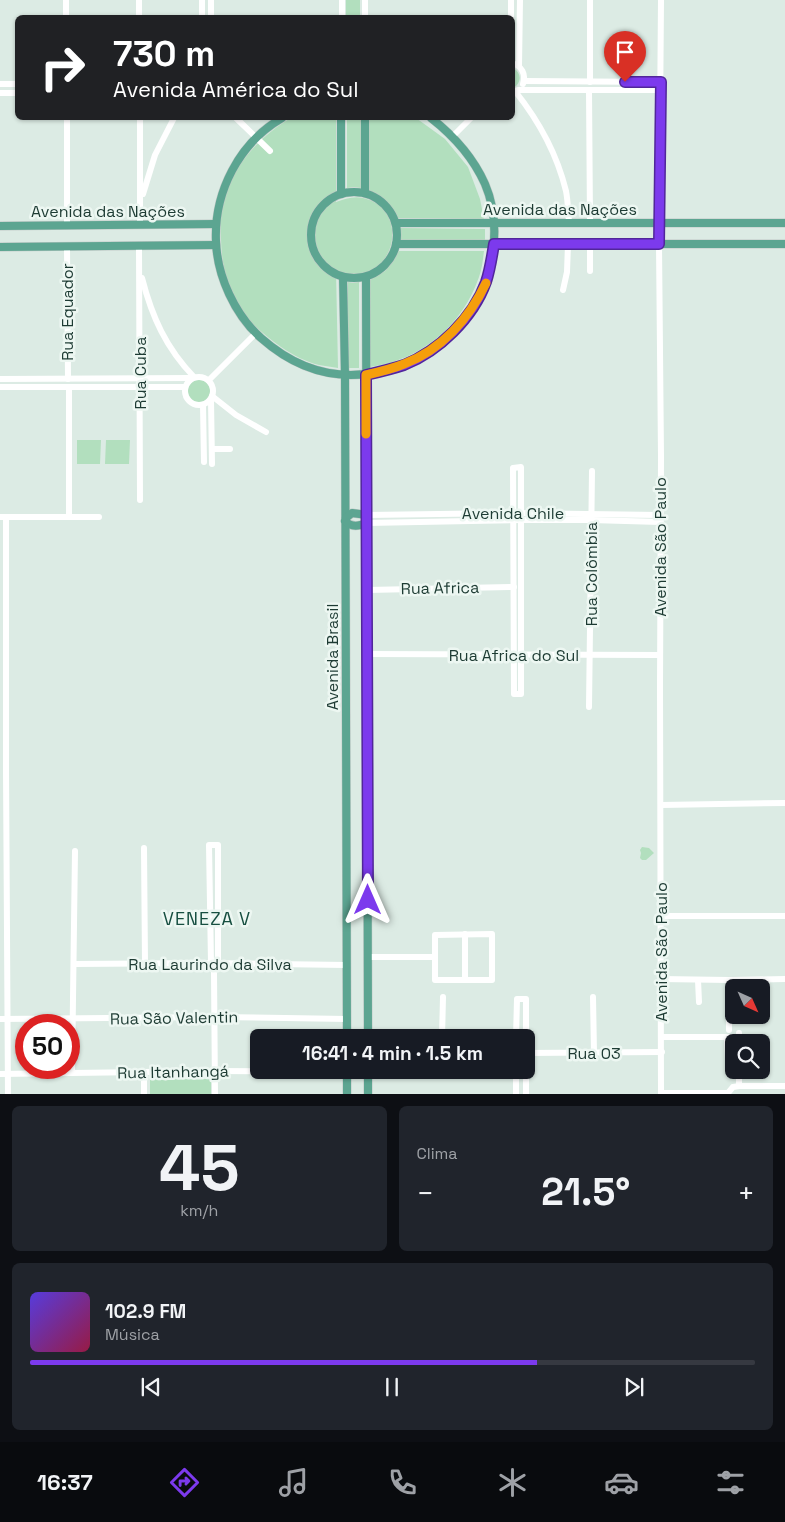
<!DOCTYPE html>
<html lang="pt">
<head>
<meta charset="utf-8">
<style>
	:root { --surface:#171b24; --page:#20242c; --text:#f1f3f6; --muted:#9ea1a6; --line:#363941; --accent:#7c3aed }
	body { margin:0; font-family:"Space Grotesk",sans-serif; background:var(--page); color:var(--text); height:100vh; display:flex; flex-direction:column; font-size:19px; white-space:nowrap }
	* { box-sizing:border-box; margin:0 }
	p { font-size:16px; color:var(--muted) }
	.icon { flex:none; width:28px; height:28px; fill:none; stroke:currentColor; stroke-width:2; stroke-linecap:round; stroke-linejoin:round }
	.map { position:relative; height:1094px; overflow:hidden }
	.drawer { display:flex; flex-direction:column; gap:12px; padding:12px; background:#0d0f14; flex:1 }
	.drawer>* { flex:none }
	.hud { position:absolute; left:15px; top:15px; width:500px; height:105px; border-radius:8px; box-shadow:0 1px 4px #0004; background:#202124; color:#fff; overflow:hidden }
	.needle { width:32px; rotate:135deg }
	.buttons { position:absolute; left:725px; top:979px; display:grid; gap:10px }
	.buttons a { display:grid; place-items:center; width:45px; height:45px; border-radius:8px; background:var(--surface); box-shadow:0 1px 4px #0004; font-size:25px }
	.speed { position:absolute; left:15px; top:1014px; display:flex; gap:10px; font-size:25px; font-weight:700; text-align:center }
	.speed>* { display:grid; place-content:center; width:65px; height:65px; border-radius:50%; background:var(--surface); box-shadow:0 1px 4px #0004; line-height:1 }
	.speed .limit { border:8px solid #d22; background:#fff; color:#111 }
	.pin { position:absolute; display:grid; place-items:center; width:42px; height:42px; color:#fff; margin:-51px -21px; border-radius:50% 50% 50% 0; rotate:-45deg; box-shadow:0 0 5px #0007 }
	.pin .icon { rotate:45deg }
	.me { position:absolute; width:55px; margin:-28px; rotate:0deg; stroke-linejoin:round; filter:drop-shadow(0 0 4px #0008) }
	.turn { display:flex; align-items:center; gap:18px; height:105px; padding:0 15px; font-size:22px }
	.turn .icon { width:65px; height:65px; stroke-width:2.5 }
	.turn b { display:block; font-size:35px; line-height:42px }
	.big { font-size:38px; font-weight:800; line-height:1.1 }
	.drawer .card { flex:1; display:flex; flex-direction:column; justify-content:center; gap:8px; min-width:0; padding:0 18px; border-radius:8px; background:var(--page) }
	.drawer .dial { align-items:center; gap:0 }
	.dial b { font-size:65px; line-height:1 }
	.song { display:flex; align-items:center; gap:15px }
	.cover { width:60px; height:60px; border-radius:8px; background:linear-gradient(135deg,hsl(250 70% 55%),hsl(340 70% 35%)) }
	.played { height:5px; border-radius:2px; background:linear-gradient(90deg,var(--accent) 70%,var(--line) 70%) }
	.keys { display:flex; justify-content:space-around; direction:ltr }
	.heat { display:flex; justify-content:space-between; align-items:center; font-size:28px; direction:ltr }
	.drawer .tiles { flex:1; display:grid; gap:12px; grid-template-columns:1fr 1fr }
	.card:last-child { grid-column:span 2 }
	.trip { position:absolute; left:250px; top:1029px; width:285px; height:50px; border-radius:8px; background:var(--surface); box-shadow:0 1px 4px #0004; font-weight:800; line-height:50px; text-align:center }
	.tabs { display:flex; height:80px; justify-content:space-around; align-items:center; background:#090b0e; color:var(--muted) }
	.tabs .icon { width:35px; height:35px }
	.tabs .current { color:var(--accent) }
	.tabs b { font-size:22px; color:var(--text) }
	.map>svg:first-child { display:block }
	.green { fill:#b2dfbe }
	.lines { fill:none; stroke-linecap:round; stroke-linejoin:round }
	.major-casing { stroke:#c0c8c6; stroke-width:9 }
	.minor { stroke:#fff; stroke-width:6 }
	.major { stroke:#5ca591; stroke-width:8 }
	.route-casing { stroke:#51269a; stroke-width:12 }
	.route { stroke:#7c3aed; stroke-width:9 }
	.slow { stroke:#f59e0b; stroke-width:9 }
	.labels { text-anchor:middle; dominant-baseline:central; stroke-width:5; stroke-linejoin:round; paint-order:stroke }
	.street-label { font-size:16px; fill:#1d3b33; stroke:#edf7f2 }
	.neighbourhood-label { font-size:18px; letter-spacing:1px; fill:#174f41; stroke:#edf7f2 }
</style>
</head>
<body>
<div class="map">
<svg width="785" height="1095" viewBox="0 0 785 1095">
	<rect width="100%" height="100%" fill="#dcebe4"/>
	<g class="green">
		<rect x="346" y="0" width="14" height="17"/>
		<path d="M513,68C522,73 522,83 513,88Z"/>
		<path d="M291,118H336V202C345,199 353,196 363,198C415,209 393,294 336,270L338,368C332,367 325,366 319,365C306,362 293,355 281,347C241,320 222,289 221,239C220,226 220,214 223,202C231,167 261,135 291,118Z"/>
		<polygon points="347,118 361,118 361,188 354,187 347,188"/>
		<path d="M369,118H416L445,139L468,167L480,199L484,219L396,218C390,204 381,198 369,190Z"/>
		<polygon points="399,228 485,229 485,240 399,241"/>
		<path d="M399,251H484C483,259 482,269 479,277C462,326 421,360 370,367V280L385,271Z"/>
		<polygon points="348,282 353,283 359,282 359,368 347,368"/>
		<circle cx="199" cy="391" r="11"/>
		<polygon points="77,440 101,440 100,464 77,464"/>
		<polygon points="106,440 130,440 129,464 105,464"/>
		<polygon points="642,847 649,848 654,853 646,860 642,860 640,858 641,853 640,850"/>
		<rect x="150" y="1079" width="61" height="15"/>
	</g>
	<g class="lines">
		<defs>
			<g id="major">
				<path d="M282,118C239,143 214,192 216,241C217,276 235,315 261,338C296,369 337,382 383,371C442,357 485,310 493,251C496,228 494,205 485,184C473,157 454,136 431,118"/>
				<circle cx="354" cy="235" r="43"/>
				<polyline points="365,193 365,118"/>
				<polyline points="341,194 341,118"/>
				<polyline points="396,223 785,223"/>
				<polyline points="0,226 216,224"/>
				<polyline points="396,244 785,244"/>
				<polyline points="0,247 216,245"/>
				<polyline points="343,277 345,375 347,1038"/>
				<polyline points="366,277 368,1038"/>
				<polyline points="346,518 352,513 367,515"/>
				<path d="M345,521C352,528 359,526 367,523"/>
				<polyline points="347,1070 347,1095"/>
				<polyline points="368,1070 368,1095"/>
			</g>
		</defs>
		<use href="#major" class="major-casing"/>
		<g class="minor">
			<polyline points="66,0 66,18"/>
			<polyline points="139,0 139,18"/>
			<polyline points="202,0 202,18"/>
			<polyline points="211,0 211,18"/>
			<polyline points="342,0 342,18"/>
			<polyline points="365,0 365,18"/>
			<polyline points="511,0 511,18"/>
			<polyline points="590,0 590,82"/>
			<polyline points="661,0 659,244 661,457 660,687 661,1095"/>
			<path d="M512,63C522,66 526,74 523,84"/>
			<polyline points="519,66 520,0"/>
			<polyline points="524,81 661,82"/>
			<polyline points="0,84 18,84"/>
			<polyline points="518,90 660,90"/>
			<polyline points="589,90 590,222"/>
			<path d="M515,91C539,121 557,154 566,191C568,201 568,212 569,222"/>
			<polyline points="0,93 18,93"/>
			<polyline points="140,118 140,225"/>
			<polyline points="236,118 270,151"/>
			<polyline points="453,136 471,118"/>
			<polyline points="143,194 155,155 174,118"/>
			<polyline points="67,225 67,118"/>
			<polyline points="590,244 590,271"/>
			<polyline points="67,246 68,379"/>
			<polyline points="139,246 140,500"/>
			<path d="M142,278C152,317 166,348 194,377"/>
			<polyline points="563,290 567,272 568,244"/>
			<circle cx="199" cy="391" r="14"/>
			<polyline points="0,379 192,378"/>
			<polyline points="209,380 256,333"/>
			<polyline points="0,387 185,387"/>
			<polyline points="212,396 236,415 266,432"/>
			<polyline points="211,400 212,464"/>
			<polyline points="203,405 204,462"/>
			<polyline points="212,449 230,449"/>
			<polygon points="521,467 521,694 514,694 513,468"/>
			<polyline points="367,515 513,513 660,515"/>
			<polyline points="0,517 99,517"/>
			<polyline points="6,517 6,770 8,1095"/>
			<polyline points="69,517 69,387"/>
			<polyline points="367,523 521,520 591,520 660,522"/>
			<polyline points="367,590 514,587"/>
			<polyline points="367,654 660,655"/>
			<polyline points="589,707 592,471"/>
			<polyline points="661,805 785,803"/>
			<polyline points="144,848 145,964"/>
			<polyline points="661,916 785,916"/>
			<polyline points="465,934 465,980"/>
			<polygon points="492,934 492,980 435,980 435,935"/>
			<polyline points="369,957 435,957"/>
			<polyline points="74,964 211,963 347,965"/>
			<polyline points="214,972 218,963 218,845 209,845 211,963 214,972 215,1095"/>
			<polyline points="661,979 729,980 785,979"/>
			<polyline points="698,980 699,1002"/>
			<polyline points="729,980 729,1030"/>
			<polyline points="759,988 759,980"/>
			<polyline points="593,997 594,1053"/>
			<polyline points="0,1019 215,1017 347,1019"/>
			<polyline points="739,1033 739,1042"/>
			<polyline points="661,1037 732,1037"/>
			<polyline points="727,1037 728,1059"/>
			<polyline points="442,1038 443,997"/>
			<polyline points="516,1038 517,999 526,999 526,1038"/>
			<polyline points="526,1053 662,1052"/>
			<polyline points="739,1070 739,1086"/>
			<polyline points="72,1073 75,851"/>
			<polyline points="144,1073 144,1095"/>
			<polyline points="0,1074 215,1071 347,1072"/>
			<polyline points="661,1093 728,1093 733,1087 739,1086 785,1086"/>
			<polyline points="516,1095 516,1070"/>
			<polyline points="526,1095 526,1070"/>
		</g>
		<use href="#major" class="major"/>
	</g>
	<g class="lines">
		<defs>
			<path id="route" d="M368,900L366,375C379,372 392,369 404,365C439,351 473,318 486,282C490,270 492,257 494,244H659L661,82H625"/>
		</defs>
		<use href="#route" class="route-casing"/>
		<use href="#route" class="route"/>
		<path class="slow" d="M366,434V375C379,372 392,369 404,364C441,350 469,319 486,283"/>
	</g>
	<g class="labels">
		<g class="street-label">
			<text x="560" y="209">Avenida das Nações</text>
			<text x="108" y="211">Avenida das Nações</text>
			<text transform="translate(67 312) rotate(-90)">Rua Equador</text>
			<text transform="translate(140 373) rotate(-90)">Rua Cuba</text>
			<text x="513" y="513">Avenida Chile</text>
			<text transform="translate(660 547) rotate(-90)">Avenida São Paulo</text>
			<text transform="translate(591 574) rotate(-90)">Rua Colômbia</text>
			<text transform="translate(440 588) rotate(-1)">Rua Africa</text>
			<text x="514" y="655">Rua Africa do Sul</text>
			<text transform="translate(332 657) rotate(-90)">Avenida Brasil</text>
			<text transform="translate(661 952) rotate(-90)">Avenida São Paulo</text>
			<text x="210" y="964">Rua Laurindo da Silva</text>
			<text transform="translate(174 1018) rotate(-1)">Rua São Valentin</text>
			<text x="594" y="1053">Rua 03</text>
			<text transform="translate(173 1072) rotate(-1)">Rua Itanhangá</text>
		</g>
		<g class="neighbourhood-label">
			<text x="207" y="918">VENEZA V</text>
		</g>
	</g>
</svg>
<div class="buttons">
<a><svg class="needle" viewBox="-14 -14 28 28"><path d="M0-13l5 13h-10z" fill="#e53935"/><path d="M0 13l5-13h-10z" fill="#9ea1a6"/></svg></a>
<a><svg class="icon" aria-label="search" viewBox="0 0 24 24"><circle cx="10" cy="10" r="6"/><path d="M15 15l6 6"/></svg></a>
</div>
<div class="speed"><div class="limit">50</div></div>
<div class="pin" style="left:625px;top:82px;background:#d93025"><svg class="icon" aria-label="arrive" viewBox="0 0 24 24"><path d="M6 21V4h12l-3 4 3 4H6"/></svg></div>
<svg class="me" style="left:368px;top:900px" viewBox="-20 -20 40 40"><path d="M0-17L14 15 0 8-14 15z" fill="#7c3aed" stroke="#fff" stroke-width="4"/></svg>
<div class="trip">16:41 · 4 min · 1.5 km</div>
<div class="hud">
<div class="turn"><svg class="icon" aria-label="right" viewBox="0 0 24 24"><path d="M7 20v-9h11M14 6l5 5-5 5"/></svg><div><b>730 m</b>Avenida América do Sul</div></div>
</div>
</div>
<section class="drawer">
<div class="tiles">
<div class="card dial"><b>45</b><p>km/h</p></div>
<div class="card"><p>Clima</p>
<div class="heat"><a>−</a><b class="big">21.5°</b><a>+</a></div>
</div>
<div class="card">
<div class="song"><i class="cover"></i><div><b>102.9 FM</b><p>Música</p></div></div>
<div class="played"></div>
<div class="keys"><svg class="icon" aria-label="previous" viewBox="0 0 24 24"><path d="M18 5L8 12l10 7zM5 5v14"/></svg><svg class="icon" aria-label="pause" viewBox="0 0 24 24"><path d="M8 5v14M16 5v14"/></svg><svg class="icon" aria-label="next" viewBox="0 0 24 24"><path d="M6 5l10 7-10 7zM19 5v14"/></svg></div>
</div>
</div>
</section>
<nav class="tabs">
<b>16:37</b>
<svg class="icon current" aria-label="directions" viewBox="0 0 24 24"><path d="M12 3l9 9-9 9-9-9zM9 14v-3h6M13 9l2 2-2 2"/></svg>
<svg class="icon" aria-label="music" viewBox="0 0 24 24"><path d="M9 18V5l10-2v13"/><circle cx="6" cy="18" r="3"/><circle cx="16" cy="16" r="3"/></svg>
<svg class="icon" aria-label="phone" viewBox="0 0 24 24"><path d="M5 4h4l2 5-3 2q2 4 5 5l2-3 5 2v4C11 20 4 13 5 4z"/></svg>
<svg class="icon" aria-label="climate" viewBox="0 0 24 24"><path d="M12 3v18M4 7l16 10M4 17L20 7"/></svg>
<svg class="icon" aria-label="car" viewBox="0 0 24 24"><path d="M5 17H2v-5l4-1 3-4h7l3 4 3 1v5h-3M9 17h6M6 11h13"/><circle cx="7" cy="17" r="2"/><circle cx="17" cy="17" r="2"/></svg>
<svg class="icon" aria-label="filters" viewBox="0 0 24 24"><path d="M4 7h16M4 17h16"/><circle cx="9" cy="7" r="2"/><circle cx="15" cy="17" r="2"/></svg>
</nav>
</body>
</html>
